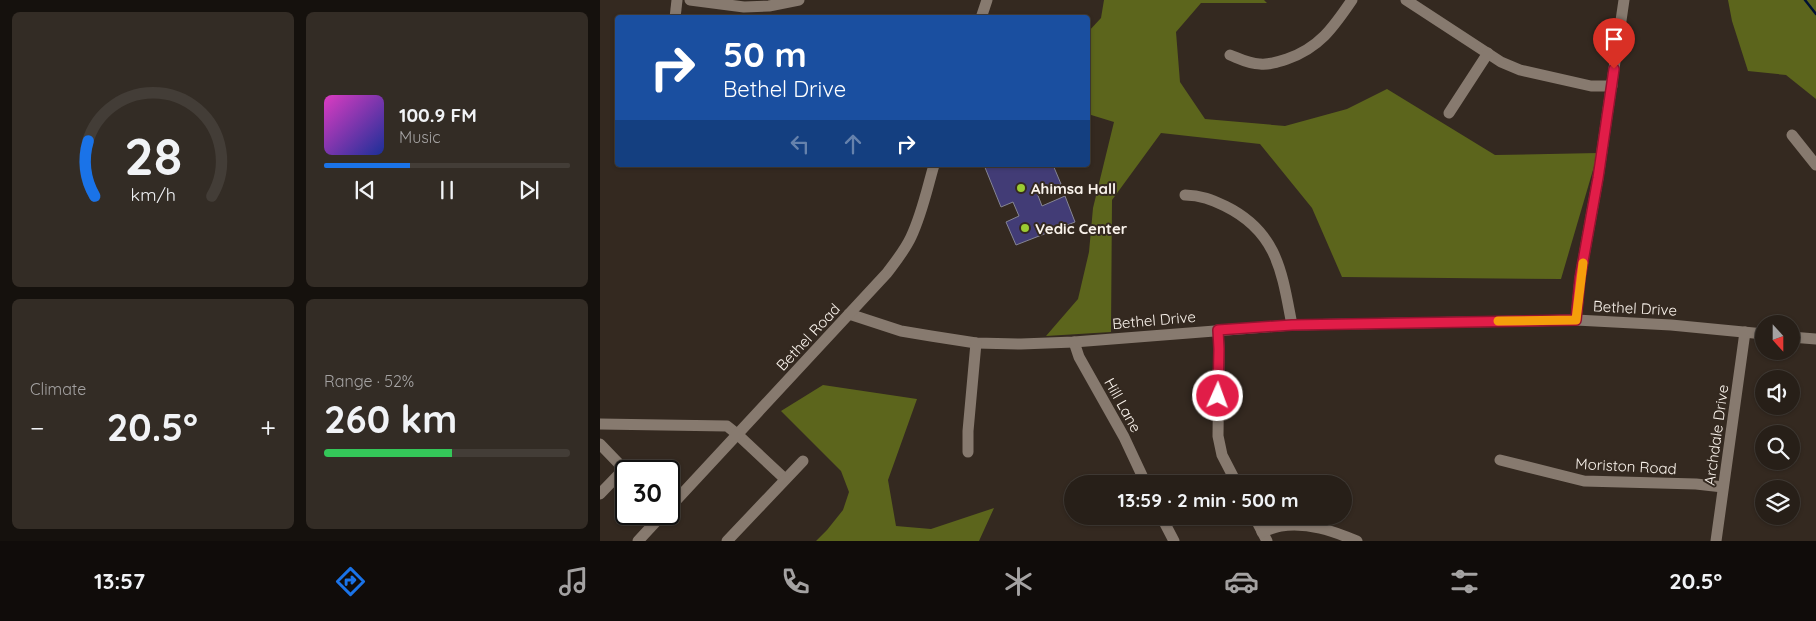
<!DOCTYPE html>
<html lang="en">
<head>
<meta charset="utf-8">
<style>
	:root { --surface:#271f18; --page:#332c25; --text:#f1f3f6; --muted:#a4a2a2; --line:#433d37; --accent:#1a73e8 }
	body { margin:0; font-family:Quicksand,sans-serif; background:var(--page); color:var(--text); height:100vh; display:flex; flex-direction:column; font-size:19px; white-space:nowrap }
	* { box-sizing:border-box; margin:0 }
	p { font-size:16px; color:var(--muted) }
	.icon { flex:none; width:28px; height:28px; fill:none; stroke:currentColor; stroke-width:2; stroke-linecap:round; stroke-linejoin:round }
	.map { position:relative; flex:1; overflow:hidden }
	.panel { display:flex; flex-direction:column; gap:12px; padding:12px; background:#15110d; width:600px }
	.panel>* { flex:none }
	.hud { position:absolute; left:15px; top:15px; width:475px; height:152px; border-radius:5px; box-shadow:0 1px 4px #0004,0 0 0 1px var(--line); background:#1a4fa0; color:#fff; overflow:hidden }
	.needle { width:32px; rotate:159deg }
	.controls { position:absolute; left:1155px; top:315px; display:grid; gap:10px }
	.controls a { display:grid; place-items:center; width:45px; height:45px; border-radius:50%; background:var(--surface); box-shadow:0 1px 4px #0004,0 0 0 1px var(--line); font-size:25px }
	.speed { position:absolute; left:15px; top:460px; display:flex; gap:10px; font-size:25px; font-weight:700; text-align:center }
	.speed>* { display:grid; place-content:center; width:65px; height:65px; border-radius:50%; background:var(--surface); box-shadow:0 1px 4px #0004,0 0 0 1px var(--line); line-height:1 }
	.speed .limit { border:2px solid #111; border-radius:8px; background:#fff; color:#111 }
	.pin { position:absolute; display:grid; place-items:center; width:42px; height:42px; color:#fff; margin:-51px -21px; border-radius:50% 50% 50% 0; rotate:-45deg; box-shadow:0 0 5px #0007 }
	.pin .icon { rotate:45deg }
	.me { position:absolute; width:55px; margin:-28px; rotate:2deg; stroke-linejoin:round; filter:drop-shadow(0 0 4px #0008) }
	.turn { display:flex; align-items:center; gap:18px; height:105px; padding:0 25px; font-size:22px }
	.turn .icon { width:65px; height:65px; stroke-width:2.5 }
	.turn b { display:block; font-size:35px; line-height:42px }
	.lanes { display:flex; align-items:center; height:48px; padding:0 25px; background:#0003; justify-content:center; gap:25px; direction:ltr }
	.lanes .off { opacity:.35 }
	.big { font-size:38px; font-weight:800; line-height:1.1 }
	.panel .tile { flex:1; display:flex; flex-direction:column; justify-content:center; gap:8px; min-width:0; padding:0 18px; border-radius:8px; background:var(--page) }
	.panel .dial { align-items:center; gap:0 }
	.dial svg { height:130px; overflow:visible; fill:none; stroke:var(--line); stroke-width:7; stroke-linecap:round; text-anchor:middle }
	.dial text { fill:var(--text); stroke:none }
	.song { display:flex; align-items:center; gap:15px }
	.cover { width:60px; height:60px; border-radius:8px; background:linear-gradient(135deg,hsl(310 70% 55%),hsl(230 70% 35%)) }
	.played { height:5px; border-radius:2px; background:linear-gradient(90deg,var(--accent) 35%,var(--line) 35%) }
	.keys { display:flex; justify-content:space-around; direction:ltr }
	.heat { display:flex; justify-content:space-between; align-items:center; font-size:28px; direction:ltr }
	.charge { height:8px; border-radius:4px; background:linear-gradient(90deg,#34c759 52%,var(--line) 0) }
	.panel .tiles { flex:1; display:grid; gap:12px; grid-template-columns:repeat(2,1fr) }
	.trip { position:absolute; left:464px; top:475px; width:288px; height:50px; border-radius:25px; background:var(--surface); box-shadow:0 1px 4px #0004,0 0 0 1px var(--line); font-weight:800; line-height:50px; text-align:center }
	.tab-bar { display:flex; height:80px; justify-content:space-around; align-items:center; background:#100c0a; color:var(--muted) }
	.tab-bar .icon { width:35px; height:35px }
	.tab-bar .active { color:var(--accent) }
	.tab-bar b { font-size:22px; color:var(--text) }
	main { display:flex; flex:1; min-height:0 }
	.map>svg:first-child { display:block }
	.forest { fill:#5c651c }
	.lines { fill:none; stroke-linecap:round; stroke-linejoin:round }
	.stream { stroke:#001134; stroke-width:2.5 }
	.building { fill:#423c76; stroke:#858594 }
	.minor { stroke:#877a6f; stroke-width:11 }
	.route-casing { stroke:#92132f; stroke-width:12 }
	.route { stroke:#e11d48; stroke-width:9 }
	.slow { stroke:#f59e0b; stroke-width:9 }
	.poi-dot { fill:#9bcb32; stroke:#342920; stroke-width:2 }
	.labels { text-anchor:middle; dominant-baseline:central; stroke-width:4; stroke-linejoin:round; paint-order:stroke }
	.poi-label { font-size:15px; font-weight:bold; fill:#faf3ec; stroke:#342920; text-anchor:start }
	.street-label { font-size:15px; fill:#faf3ec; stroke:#342920 }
</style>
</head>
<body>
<main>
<section class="panel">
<div class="tiles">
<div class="tile dial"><svg viewBox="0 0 100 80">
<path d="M14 69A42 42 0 1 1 86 69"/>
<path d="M14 69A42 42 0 0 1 10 35" stroke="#1a73e8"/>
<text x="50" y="56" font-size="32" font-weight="700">28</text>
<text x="50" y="72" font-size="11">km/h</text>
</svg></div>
<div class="tile">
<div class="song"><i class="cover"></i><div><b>100.9 FM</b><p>Music</p></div></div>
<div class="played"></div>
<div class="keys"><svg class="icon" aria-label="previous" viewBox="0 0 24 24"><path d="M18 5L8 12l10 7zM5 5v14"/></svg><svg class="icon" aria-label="pause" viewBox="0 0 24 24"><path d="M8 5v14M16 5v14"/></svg><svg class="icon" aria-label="next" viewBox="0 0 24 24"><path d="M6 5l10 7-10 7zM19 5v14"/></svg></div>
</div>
<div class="tile"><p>Climate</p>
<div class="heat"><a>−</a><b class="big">20.5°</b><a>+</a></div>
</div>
<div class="tile"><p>Range · 52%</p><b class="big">260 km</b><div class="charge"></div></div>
</div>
</section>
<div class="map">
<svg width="1216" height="541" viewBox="0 0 1216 541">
	<rect width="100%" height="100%" fill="#342920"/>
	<g class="forest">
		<polygon points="504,0 664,0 667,3 601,3 576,32 580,82 605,119 685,126 747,109 787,89 895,155 998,153 961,279 742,277 712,208 660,144 561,133 512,200 511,332 446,336 478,299 489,252 493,208 514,122 488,114 488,32 501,18"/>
		<polygon points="1128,0 1216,0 1216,99 1186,75 1148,71 1132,21"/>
		<polygon points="223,385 317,399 288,480 296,526 331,529 394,508 379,541 216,541 227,530 243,510 249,492 241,471 181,411"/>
	</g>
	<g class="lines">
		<polyline class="stream" points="1205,0 1216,14"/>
	</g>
	<polygon class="building" points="384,165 453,165 461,184 437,193 442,206 465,196 475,222 416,245 406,222 419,216 413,202 401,207"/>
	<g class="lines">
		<g class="minor">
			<polyline points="90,0 144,7 169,6 199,0"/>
			<polyline points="806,0 901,62 920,70 991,86 1012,86"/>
			<polyline points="75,18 77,0"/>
			<polyline points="381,18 387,0"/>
			<path d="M630,55C640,59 649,64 660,64C669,65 678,62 687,59C719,48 733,28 752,0"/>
			<polyline points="849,113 888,53"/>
			<polyline points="1192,135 1216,165"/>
			<path d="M585,195C601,195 612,200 625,206C678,232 682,273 692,325"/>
			<polyline points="249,314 301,331 331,336 376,343 421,344 474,342 692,325 976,320 1071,325 1164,334"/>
			<polyline points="976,320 980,278 998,178 1024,0"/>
			<polyline points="618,330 619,349 618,436 622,455 637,484"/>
			<polyline points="1191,337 1216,339"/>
			<polyline points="474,342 479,357 524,437 546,484"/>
			<polyline points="0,424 127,426 137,434 185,479"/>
			<polyline points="0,444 24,469 0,494"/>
			<polyline points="368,452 368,431 376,343"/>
			<polyline points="900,460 984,481 1096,484 1123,487"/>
			<path d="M69,508L287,273C296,261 305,250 311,237C322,214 327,189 334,165"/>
			<polyline points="561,516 574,541"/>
			<polyline points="654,516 667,541"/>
			<path d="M662,532C668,530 674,527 681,526C708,522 733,531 757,541"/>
			<polyline points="38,541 63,514"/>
			<polyline points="127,541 203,461"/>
			<polyline points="1116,541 1145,332"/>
		</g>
	</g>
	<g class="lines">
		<defs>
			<polyline id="route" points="618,396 619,349 618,330 692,325 976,320 980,278 998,178 1014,69"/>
		</defs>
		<use href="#route" class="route-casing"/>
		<use href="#route" class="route"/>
		<polyline class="slow" points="898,321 976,320 983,263"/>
	</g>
	<g class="poi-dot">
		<circle cx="421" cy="188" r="5"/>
		<circle cx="425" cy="228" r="5"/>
	</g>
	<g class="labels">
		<g class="poi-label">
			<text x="431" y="188">Ahimsa Hall</text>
			<text x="435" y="228">Vedic Center</text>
		</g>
		<g class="street-label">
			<text transform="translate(1035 308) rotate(3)">Bethel Drive</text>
			<text transform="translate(554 320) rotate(-5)">Bethel Drive</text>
			<text transform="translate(208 337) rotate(-47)">Bethel Road</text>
			<text transform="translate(523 405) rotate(61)">Hill Lane</text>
			<text transform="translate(1116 435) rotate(-82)">Archdale Drive</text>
			<text transform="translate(1026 466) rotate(3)">Moriston Road</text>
		</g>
	</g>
</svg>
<div class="controls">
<a><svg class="needle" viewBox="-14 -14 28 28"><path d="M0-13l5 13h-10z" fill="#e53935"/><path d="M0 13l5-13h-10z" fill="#a4a2a2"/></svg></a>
<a><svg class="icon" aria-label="sound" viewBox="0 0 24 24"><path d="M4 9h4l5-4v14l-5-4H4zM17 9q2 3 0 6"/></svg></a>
<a><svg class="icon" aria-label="search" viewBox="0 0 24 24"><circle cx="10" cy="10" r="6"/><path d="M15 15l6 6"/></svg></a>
<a><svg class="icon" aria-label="layers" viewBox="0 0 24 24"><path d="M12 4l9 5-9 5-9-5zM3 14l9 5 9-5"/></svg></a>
</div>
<div class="speed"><div class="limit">30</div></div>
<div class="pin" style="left:1014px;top:69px;background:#d93025"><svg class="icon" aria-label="arrive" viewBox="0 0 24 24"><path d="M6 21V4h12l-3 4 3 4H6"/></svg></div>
<svg class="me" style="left:618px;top:396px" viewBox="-20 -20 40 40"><circle r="17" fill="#e11d48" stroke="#fff" stroke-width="3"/><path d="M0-11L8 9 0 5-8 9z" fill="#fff"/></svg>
<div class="trip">13:59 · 2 min · 500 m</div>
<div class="hud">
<div class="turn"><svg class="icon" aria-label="right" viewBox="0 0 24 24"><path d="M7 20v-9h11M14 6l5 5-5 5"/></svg><div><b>50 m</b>Bethel Drive</div></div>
<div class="lanes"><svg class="icon off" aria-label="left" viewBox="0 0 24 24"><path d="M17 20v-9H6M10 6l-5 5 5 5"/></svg><svg class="icon off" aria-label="ahead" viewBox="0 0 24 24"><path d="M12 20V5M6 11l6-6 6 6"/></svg><svg class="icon" aria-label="right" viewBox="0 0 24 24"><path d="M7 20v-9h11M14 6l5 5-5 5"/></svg></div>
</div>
</div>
</main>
<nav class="tab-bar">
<b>13:57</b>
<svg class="icon active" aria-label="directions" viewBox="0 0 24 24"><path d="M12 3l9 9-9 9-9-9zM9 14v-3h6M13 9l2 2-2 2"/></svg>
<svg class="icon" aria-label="music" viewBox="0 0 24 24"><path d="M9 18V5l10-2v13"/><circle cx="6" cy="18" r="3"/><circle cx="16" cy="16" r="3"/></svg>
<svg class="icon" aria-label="phone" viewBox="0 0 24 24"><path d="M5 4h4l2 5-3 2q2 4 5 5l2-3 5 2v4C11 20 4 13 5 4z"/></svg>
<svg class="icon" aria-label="climate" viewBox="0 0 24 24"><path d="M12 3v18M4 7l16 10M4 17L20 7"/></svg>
<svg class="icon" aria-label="car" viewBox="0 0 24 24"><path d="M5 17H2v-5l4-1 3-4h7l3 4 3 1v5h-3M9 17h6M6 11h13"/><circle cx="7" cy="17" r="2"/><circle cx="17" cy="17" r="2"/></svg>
<svg class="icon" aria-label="filters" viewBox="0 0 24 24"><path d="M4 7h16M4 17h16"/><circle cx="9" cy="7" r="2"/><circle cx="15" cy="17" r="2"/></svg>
<b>20.5°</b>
</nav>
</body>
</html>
